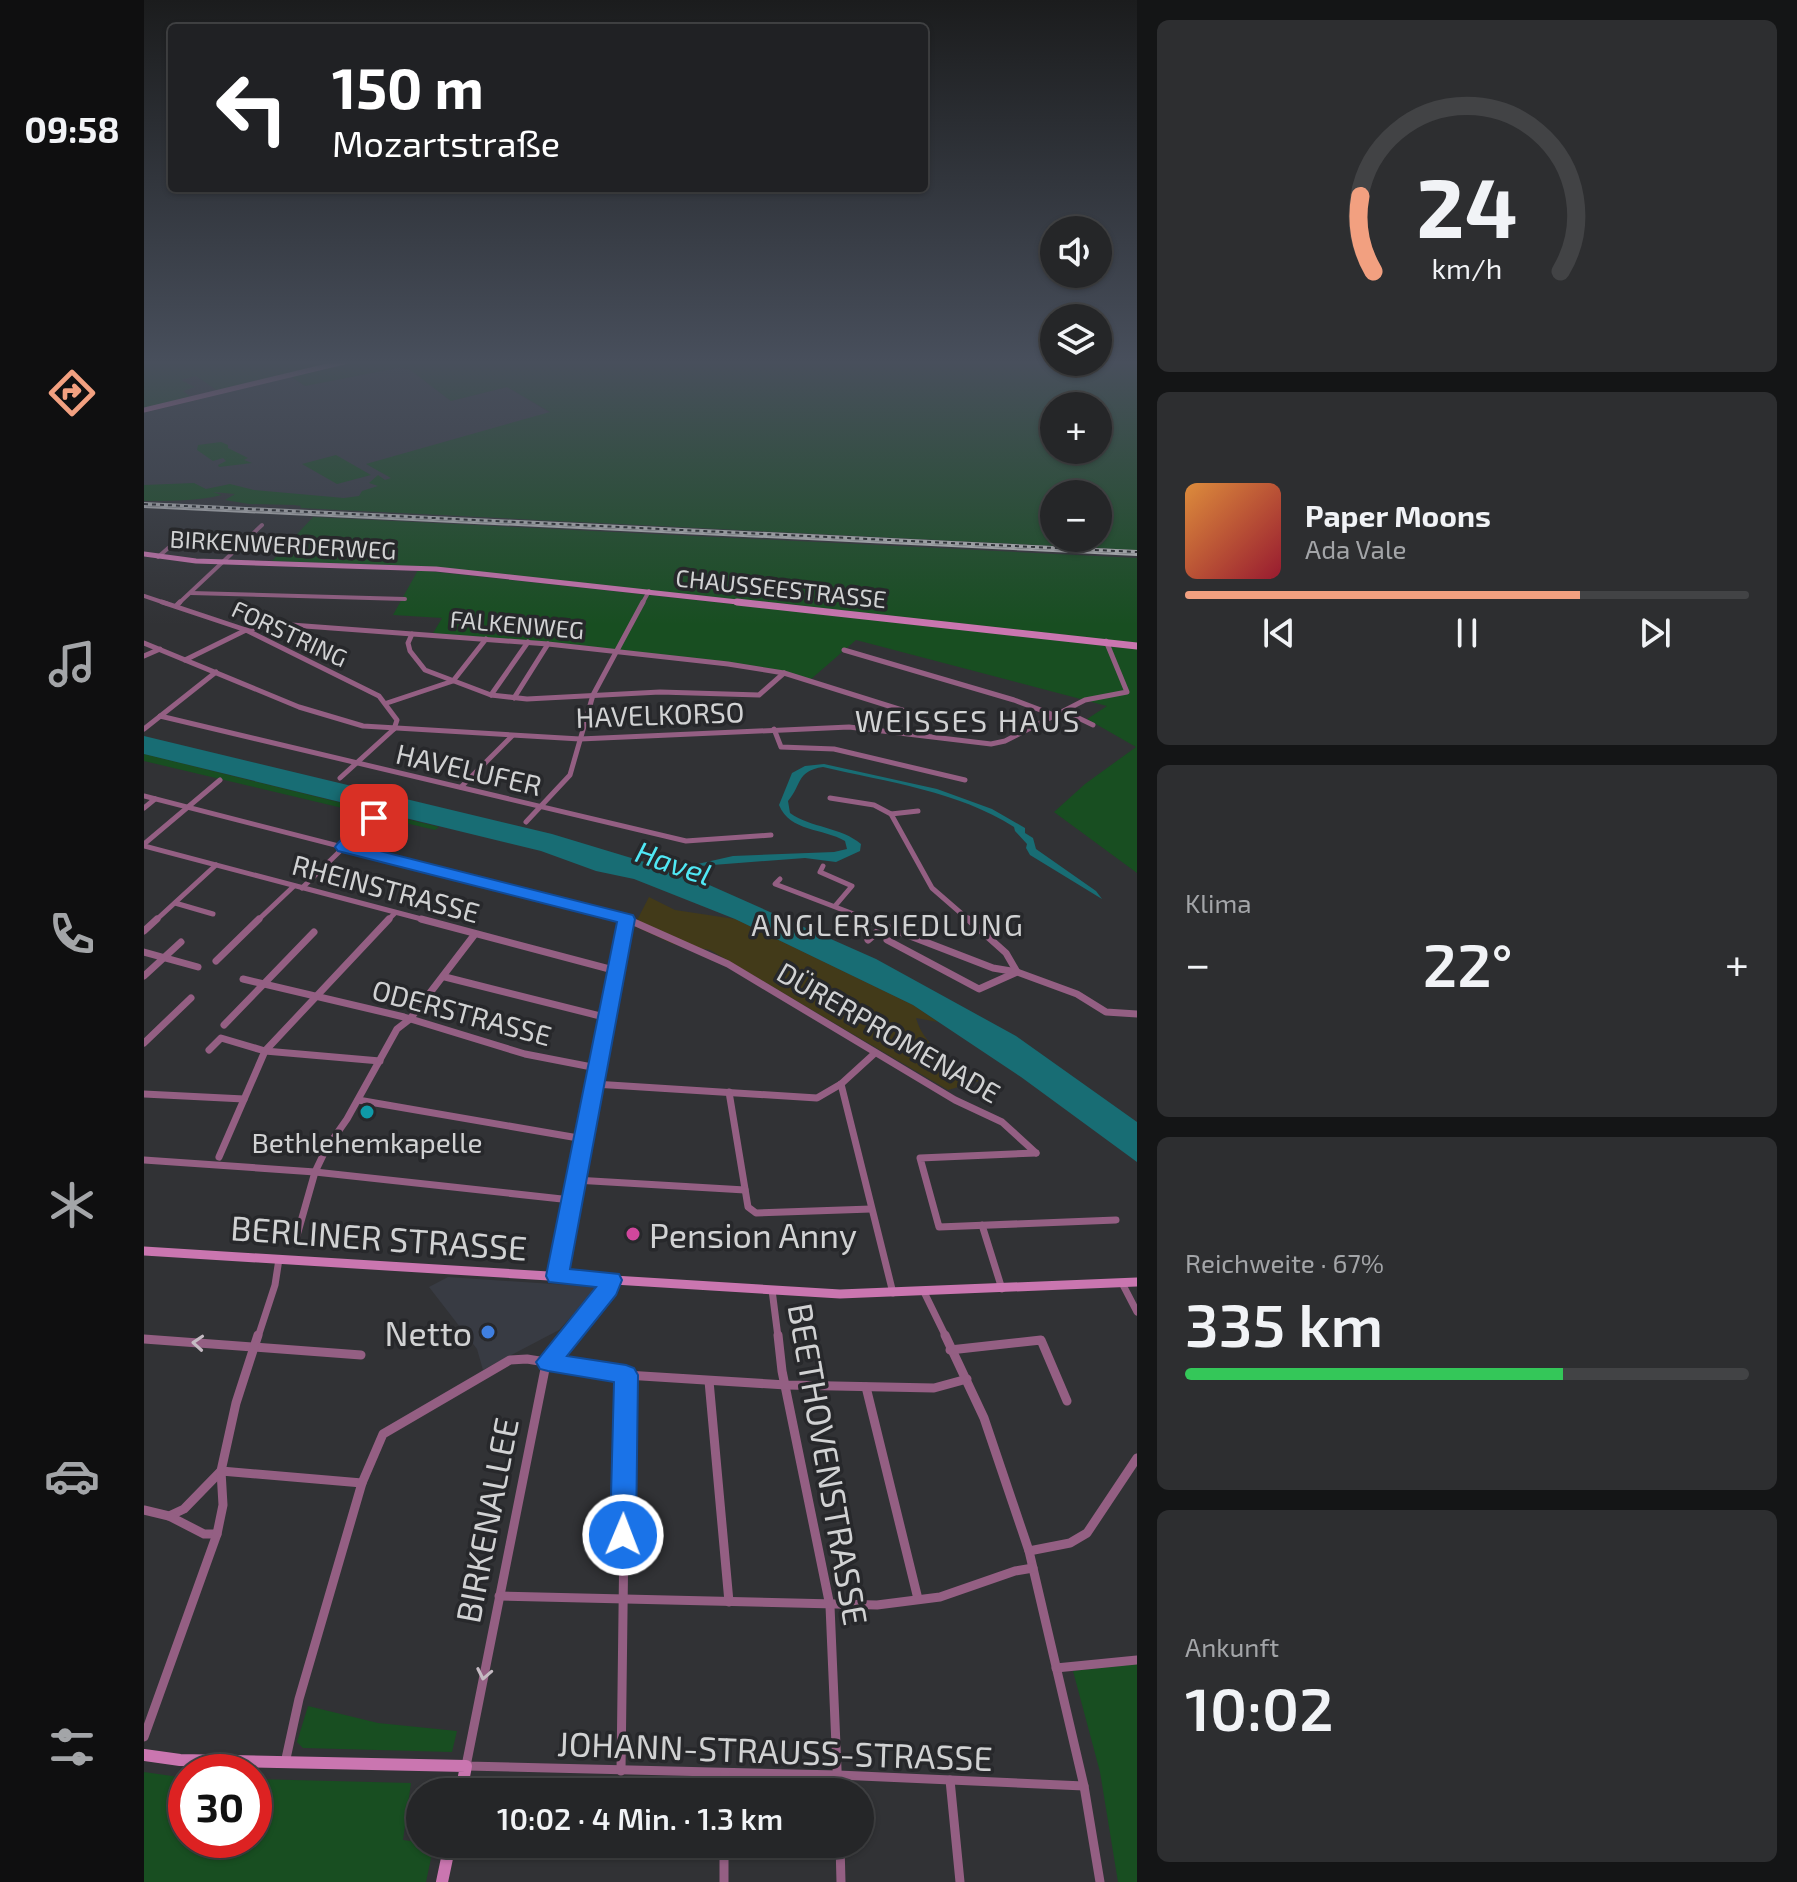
<!DOCTYPE html>
<html lang="de">
<head>
<meta charset="utf-8">
<style>
	:root { --surface:#252628; --page:#2d2e30; --text:#f1f3f6; --muted:#a3a5a8; --line:#424345; --accent:#f2a080 }
	body { margin:0; font-family:"Exo 2",sans-serif; background:var(--page); color:var(--text); height:100vh; display:flex; flex-direction:column; font-size:30px; white-space:nowrap }
	* { box-sizing:border-box; margin:0 }
	p { font-size:26px; color:var(--muted) }
	.icon { flex:none; width:44px; height:44px; fill:none; stroke:currentColor; stroke-width:2; stroke-linecap:round; stroke-linejoin:round }
	.map { position:relative; flex:1; overflow:hidden }
	.panel { display:flex; flex-direction:column; gap:20px; padding:20px; background:#141516; width:660px }
	.panel>* { flex:none }
	.banner { position:absolute; left:24px; top:24px; width:760px; height:168px; border-radius:8px; box-shadow:0 2px 6px #0004,0 0 0 2px var(--line); background:#202124; color:#fff; overflow:hidden }
	.fabs { position:absolute; left:896px; top:216px; display:grid; gap:16px }
	.fabs a { display:grid; place-items:center; width:72px; height:72px; border-radius:50%; background:var(--surface); box-shadow:0 2px 6px #0004,0 0 0 2px var(--line); font-size:40px }
	.speed { position:absolute; left:24px; top:1754px; display:flex; gap:16px; font-size:40px; font-weight:700; text-align:center }
	.speed>* { display:grid; place-content:center; width:104px; height:104px; border-radius:50%; background:var(--surface); box-shadow:0 2px 6px #0004,0 0 0 2px var(--line); line-height:1 }
	.speed .limit { border:12px solid #d22; background:#fff; color:#111 }
	.pin { position:absolute; display:grid; place-items:center; width:68px; height:68px; color:#fff; margin:-34px; border-radius:16px; box-shadow:0 4px 12px #0006 }
	.me { position:absolute; width:88px; margin:-44px; rotate:1deg; stroke-linejoin:round; filter:drop-shadow(0 0 6px #0008) }
	.turn { display:flex; align-items:center; gap:28px; height:168px; padding:0 32px; font-size:36px }
	.turn .icon { width:104px; height:104px; stroke-width:2.5 }
	.turn b { display:block; font-size:56px; line-height:68px }
	.big { font-size:60px; font-weight:600; line-height:1.1 }
	.panel .card { flex:1; display:flex; flex-direction:column; justify-content:center; gap:12px; min-width:0; padding:0 28px; border-radius:12px; background:var(--page) }
	.panel .dial { align-items:center; gap:0 }
	.dial svg { height:208px; overflow:visible; fill:none; stroke:var(--line); stroke-width:7; stroke-linecap:round; text-anchor:middle }
	.dial text { fill:var(--text); stroke:none }
	.song { display:flex; align-items:center; gap:24px }
	.cover { width:96px; height:96px; border-radius:12px; background:linear-gradient(135deg,hsl(30 70% 55%),hsl(350 70% 35%)) }
	.played { height:8px; border-radius:4px; background:linear-gradient(90deg,var(--accent) 70%,var(--line) 70%) }
	.keys { display:flex; justify-content:space-around; direction:ltr }
	.heat { display:flex; justify-content:space-between; align-items:center; font-size:44px; direction:ltr }
	.charge { height:12px; border-radius:6px; background:linear-gradient(90deg,#34c759 67%,var(--line) 0) }
	.trip { position:absolute; left:262px; top:1778px; width:468px; height:80px; border-radius:40px; background:var(--surface); box-shadow:0 2px 6px #0004,0 0 0 2px var(--line); font-weight:600; line-height:80px; text-align:center }
	main { display:flex; flex:1; min-height:0 }
	.dock { display:flex; flex-direction:column; width:144px; justify-content:space-around; align-items:center; background:#0f0f10; color:var(--muted) }
	.dock .icon { width:56px; height:56px }
	.dock .selected { color:var(--accent) }
	.dock b { font-size:36px; color:var(--text) }
	.map>svg:first-child { display:block }
	.built { fill:#383b43 }
	.green { fill:#184e21; fill-rule:evenodd }
	.sand { fill:#423a19 }
	.water { fill:#186d74 }
	.lines { fill:none; stroke-linecap:round; stroke-linejoin:round }
	.street-far3 { stroke:#945f83; stroke-width:4 }
	.street-far2 { stroke:#945f83; stroke-width:5 }
	.street-far1 { stroke:#945f83; stroke-width:7 }
	.street { stroke:#945f83; stroke-width:9 }
	.secondary-far3 { stroke:#ca76b0; stroke-width:5 }
	.secondary-far2 { stroke:#ca76b0; stroke-width:7 }
	.secondary-far1 { stroke:#ca76b0; stroke-width:9 }
	.secondary { stroke:#ca76b0; stroke-width:12 }
	.tram { stroke:#bfc0c1; stroke-width:2 }
	.rail-casing { stroke:#bfc0c1; stroke-width:4 }
	.rail { stroke:#27282b; stroke-width:2; stroke-dasharray:4; stroke-linecap:butt }
	.oneway { stroke:#c5bbc3 }
	.route { fill:#1a73e8; stroke:#114b97; stroke-width:2 }
	.culture-dot { fill:#0f9aa8; stroke:#27282b; stroke-width:3 }
	.hotel-dot { fill:#d1479c; stroke:#27282b; stroke-width:3 }
	.shop-dot { fill:#3f7fe0; stroke:#27282b; stroke-width:3 }
	.labels { text-anchor:middle; dominant-baseline:central; stroke-width:7; stroke-linejoin:round; paint-order:stroke }
	.far-street-label { font-size:24px; fill:#d1d2d3; stroke:#27282b }
	.street-label { font-size:28px; fill:#d1d2d3; stroke:#27282b }
	.poi-label { font-size:28px; fill:#d1d2d3; stroke:#27282b }
	.neighbourhood-label { font-size:30px; letter-spacing:2px; fill:#d1d2d3; stroke:#27282b }
	.water-label { font-size:30px; font-style:italic; fill:#50e8f5; stroke:#27282b }
	.near-poi-label { font-size:34px; fill:#d1d2d3; stroke:#27282b; text-anchor:start }
	.near-street-label { font-size:34px; fill:#d1d2d3; stroke:#27282b }
</style>
</head>
<body>
<main>
<nav class="dock">
<b>09:58</b>
<svg class="icon selected" aria-label="directions" viewBox="0 0 24 24"><path d="M12 3l9 9-9 9-9-9zM9 14v-3h6M13 9l2 2-2 2"/></svg>
<svg class="icon" aria-label="music" viewBox="0 0 24 24"><path d="M9 18V5l10-2v13"/><circle cx="6" cy="18" r="3"/><circle cx="16" cy="16" r="3"/></svg>
<svg class="icon" aria-label="phone" viewBox="0 0 24 24"><path d="M5 4h4l2 5-3 2q2 4 5 5l2-3 5 2v4C11 20 4 13 5 4z"/></svg>
<svg class="icon" aria-label="climate" viewBox="0 0 24 24"><path d="M12 3v18M4 7l16 10M4 17L20 7"/></svg>
<svg class="icon" aria-label="car" viewBox="0 0 24 24"><path d="M5 17H2v-5l4-1 3-4h7l3 4 3 1v5h-3M9 17h6M6 11h13"/><circle cx="7" cy="17" r="2"/><circle cx="17" cy="17" r="2"/></svg>
<svg class="icon" aria-label="filters" viewBox="0 0 24 24"><path d="M4 7h16M4 17h16"/><circle cx="9" cy="7" r="2"/><circle cx="15" cy="17" r="2"/></svg>
</nav>
<div class="map">
<svg width="993" height="1882" viewBox="0 0 993 1882">
	<rect width="100%" height="100%" fill="#313235"/>
	<g class="built">
		<polygon points="253,368 265,369 307,401 363,387 406,413 326,505 102,493 0,492 0,413 147,377 161,386"/>
		<polygon points="304,1277 454,1287 415,1330 339,1370 333,1349 285,1287"/>
	</g>
	<g class="green">
		<polygon points="0,361 198,361 74,391 52,376 37,380 51,387 39,391 47,397 0,408"/>
		<path d="M204,361H993V550L156,508L157,506L150,505L105,504L81,500L91,494L69,492L78,495C54,501 27,501 0,501V485L50,483L62,489L86,484L110,490L200,498L215,496L218,491L234,486L225,483L234,475L241,480L247,478L222,464L406,412L363,387L307,401L265,369L253,368L161,386L145,375ZM910,406H954V450H910ZM910,494H954V538H910Z"/>
		<polygon points="77,442 84,445 84,448 104,458 100,460 108,463 75,467 74,465 82,461 79,458 69,461 53,450 54,445"/>
		<polygon points="192,455 227,475 193,484 158,464"/>
		<polygon points="169,517 993,558 993,644 292,568 128,561"/>
		<polygon points="274,570 993,648 993,873 910,812 941,784 992,747 943,719 963,706 712,640 666,680 584,664 288,635 298,618 249,615"/>
		<polygon points="0,754 295,827 291,830 0,761"/>
		<polygon points="993,1664 993,1882 974,1882 956,1772 929,1671"/>
		<polygon points="164,1706 234,1723 313,1731 308,1752 159,1748 153,1742"/>
		<polygon points="0,1772 42,1778 42,1840 110,1840 110,1779 267,1783 259,1840 290,1844 282,1882 0,1882"/>
	</g>
	<path class="sand" d="M505,897L531,910L591,919L769,1005L794,1022L772,1018C780,1047 810,1065 835,1081L804,1090L566,950L529,944L490,926Z"/>
	<path class="water" d="M0,736L408,834L527,870L589,856L690,852L703,849L701,841C679,828 646,832 635,805L648,773L661,766L680,764L793,789L848,809L881,828V833L889,838L892,849L952,891L958,899L886,855L882,848L883,844L871,831L870,827C814,791 743,782 679,767C652,771 658,785 644,801L646,813C667,828 697,827 717,844L716,851L692,862L661,858L556,866L536,872L732,959L872,1036L993,1122V1162L877,1077L769,1005L591,919L490,879L452,871L397,851L0,754Z"/>
	<g class="lines">
		<g class="street-far3">
			<polyline points="14,557 38,536"/>
			<polyline points="47,593 261,599"/>
			<polyline points="0,596 24,604"/>
			<polyline points="34,604 118,525"/>
			<polyline points="498,604 505,591"/>
		</g>
		<g class="street-far2">
			<polyline points="18,602 102,630 235,696 253,720 250,729"/>
			<polyline points="32,606 36,602"/>
			<polyline points="268,634 264,643 266,651 281,670 347,695 383,699 516,692 615,695 640,673"/>
			<polyline points="0,643 155,707 219,726 436,739 705,727 847,744 861,741 941,700 983,692 962,641"/>
			<polyline points="700,650 870,700 910,715"/>
			<polyline points="0,656 16,649"/>
			<polyline points="41,660 102,630 134,624 404,644 584,664 640,673 777,716 783,723 783,735"/>
			<polyline points="347,695 384,642"/>
			<polyline points="370,698 404,644"/>
			<polyline points="243,703 309,681 342,639"/>
			<polyline points="920,711 949,725"/>
			<polyline points="16,716 542,841 627,835"/>
			<polyline points="0,729 72,672"/>
			<polyline points="630,729 637,747 690,749 821,780"/>
			<polyline points="196,778 250,729"/>
			<polyline points="317,787 368,736"/>
			<polyline points="0,796 487,921"/>
			<polyline points="686,798 730,805 747,814 788,888 826,921"/>
			<polyline points="0,808 11,799"/>
			<polyline points="747,814 774,811"/>
			<polyline points="382,822 426,775 449,695 499,602"/>
			<polyline points="0,844 76,780"/>
			<polyline points="0,846 285,921"/>
			<polyline points="679,866 676,872 708,886 691,906"/>
			<polyline points="636,879 631,884 728,921"/>
			<polyline points="158,888 230,818"/>
			<polyline points="31,903 69,914"/>
			<polyline points="11,921 72,865"/>
			<polyline points="113,921 150,886"/>
			<polyline points="243,921 251,913"/>
		</g>
		<g class="street-far1">
			<polyline points="277,919 473,971"/>
			<polyline points="483,919 584,964 811,1100 858,1122 892,1153"/>
			<polyline points="722,919 849,968 873,972 933,994 962,1012 993,1014"/>
			<polyline points="0,931 13,919"/>
			<polyline points="724,940 740,926"/>
			<polyline points="743,940 835,989 873,972 862,953 824,919"/>
			<polyline points="0,952 54,967"/>
			<polyline points="72,961 115,919"/>
			<polyline points="0,976 37,942"/>
			<polyline points="301,977 464,1018"/>
			<polyline points="99,979 260,1017 381,1054 453,1068"/>
			<polyline points="80,1025 170,932"/>
			<polyline points="0,1043 47,998"/>
			<polyline points="65,1050 77,1038 121,1051 236,1061"/>
			<polyline points="450,1084 673,1098 697,1084 731,1053"/>
			<polyline points="697,1084 749,1293"/>
			<polyline points="585,1092 604,1207 612,1213 727,1209"/>
			<polyline points="0,1094 100,1099"/>
			<polyline points="214,1100 440,1139"/>
			<polyline points="892,1153 776,1158 795,1227 972,1220"/>
			<polyline points="75,1157 121,1051 245,919"/>
			<polyline points="0,1160 171,1172 427,1200"/>
			<polyline points="431,1180 601,1190"/>
			<polyline points="838,1225 858,1289"/>
			<polyline points="152,1239 171,1172 182,1149 203,1119 253,1029 266,1019 331,934"/>
			<polyline points="413,1276 482,919"/>
			<polyline points="978,1283 993,1312"/>
			<polyline points="628,1290 634,1337"/>
			<polyline points="780,1292 802,1337"/>
			<polyline points="114,1337 131,1285 135,1259"/>
			<polyline points="423,1337 464,1289 467,1280"/>
		</g>
		<g class="street">
			<polyline points="425,1335 401,1369 322,1766 694,1775 940,1786"/>
			<polyline points="634,1335 638,1371 686,1606 694,1792"/>
			<polyline points="801,1335 840,1418 885,1551 940,1786 956,1882"/>
			<polyline points="0,1339 217,1355"/>
			<polyline points="806,1350 897,1340 923,1401"/>
			<polyline points="565,1381 585,1602"/>
			<polyline points="722,1387 774,1599"/>
			<polyline points="0,1510 25,1516 40,1509 77,1471 218,1483"/>
			<polyline points="25,1516 60,1534 73,1534"/>
			<polyline points="885,1551 926,1543 943,1533 993,1458"/>
			<polyline points="355,1596 733,1605 796,1597 871,1571 889,1568"/>
			<polyline points="912,1668 993,1660"/>
			<polyline points="0,1737 73,1534 79,1505 77,1471 92,1403 114,1335"/>
			<polyline points="141,1763 155,1699 218,1483 239,1434 366,1360 383,1359 482,1375 642,1385 790,1388 823,1379"/>
			<polyline points="477,1771 482,1375"/>
			<polyline points="581,1773 581,1792"/>
			<polyline points="806,1780 816,1882"/>
			<polyline points="580,1844 580,1882"/>
			<polyline points="696,1844 697,1882"/>
		</g>
		<g class="secondary-far3">
			<polyline points="0,410 204,361"/>
			<polyline points="0,554 52,561 292,569 612,604"/>
		</g>
		<polyline class="secondary-far2" points="593,602 993,646"/>
		<polyline class="secondary-far1" points="0,1251 696,1294 993,1282"/>
		<g class="secondary">
			<polyline points="0,1755 36,1760 322,1766 317,1792"/>
			<polyline points="298,1882 306,1844"/>
		</g>
		<polyline class="tram" points="0,507 993,555"/>
		<defs>
			<polyline id="rail" points="0,504 993,552"/>
		</defs>
		<use href="#rail" class="rail-casing"/>
		<use href="#rail" class="rail"/>
	</g>
	<defs><path id="oneway-chevron" d="M-2-3.5L2.5 0L-2 3.5" fill="none" stroke-width="1.6" stroke-linecap="round" stroke-linejoin="round" transform="scale(2)"/></defs>
	<g class="oneway">
		<use href="#oneway-chevron" transform="translate(54 1343) rotate(-176)"/>
		<use href="#oneway-chevron" transform="translate(340 1674) rotate(101)"/>
	</g>
	<linearGradient id="sky" x2="0" y2="1"><stop stop-color="#1b1c1d"/><stop offset="0.58" stop-color="#484f5c"/><stop offset="1" stop-color="#484f5c" stop-opacity="0"/></linearGradient>
	<rect width="993" height="625" fill="url(#sky)"/>
	<polygon class="route" points="230,813 238,818 212,845 489,915 491,919 426,1269 475,1274 478,1280 472,1295 423,1356 482,1365 490,1368 494,1375 492,1535 489,1542 479,1546 470,1542 466,1535 470,1382 404,1371 396,1369 392,1362 452,1287 405,1282 402,1276 473,922 194,851 191,847 194,843 224,814"/>
	<circle class="culture-dot" cx="223" cy="1112" r="8"/>
	<circle class="hotel-dot" cx="489" cy="1234" r="8"/>
	<circle class="shop-dot" cx="344" cy="1332" r="8"/>
	<g class="labels">
		<g class="far-street-label">
			<text transform="translate(139 544) rotate(3)">BIRKENWERDERWEG</text>
			<text transform="translate(637 588) rotate(6)">CHAUSSEESTRASSE</text>
			<text transform="translate(373 624) rotate(5)">FALKENWEG</text>
			<text transform="translate(146 633) rotate(25)">FORSTRING</text>
		</g>
		<g class="street-label">
			<text transform="translate(516 714) rotate(-2)">HAVELKORSO</text>
			<text transform="translate(325 769) rotate(13)">HAVELUFER</text>
			<text transform="translate(242 888) rotate(15)">RHEINSTRASSE</text>
			<text transform="translate(318 1012) rotate(15)">ODERSTRASSE</text>
			<text transform="translate(745 1032) rotate(30)">DÜRERPROMENADE</text>
		</g>
		<g class="poi-label">
			<text x="223" y="1142">Bethlehemkapelle</text>
		</g>
		<g class="neighbourhood-label">
			<text x="824" y="720">WEISSES HAUS</text>
			<text x="744" y="924">ANGLERSIEDLUNG</text>
		</g>
		<g class="water-label">
			<text transform="translate(530 862) rotate(19)">Havel</text>
		</g>
		<g class="near-poi-label">
			<text x="505" y="1234">Pension Anny</text>
			<text x="328" y="1332" text-anchor="end">Netto</text>
		</g>
		<g class="near-street-label">
			<text transform="translate(235 1237) rotate(4)">BERLINER STRASSE</text>
			<text transform="translate(685 1464) rotate(80)">BEETHOVENSTRASSE</text>
			<text transform="translate(342 1520) rotate(-79)">BIRKENALLEE</text>
			<text transform="translate(631 1750) rotate(2)">JOHANN-STRAUSS-STRASSE</text>
		</g>
	</g>
</svg>
<div class="fabs">
<a><svg class="icon" aria-label="sound" viewBox="0 0 24 24"><path d="M4 9h4l5-4v14l-5-4H4zM17 9q2 3 0 6"/></svg></a>
<a><svg class="icon" aria-label="layers" viewBox="0 0 24 24"><path d="M12 4l9 5-9 5-9-5zM3 14l9 5 9-5"/></svg></a>
<a>+</a>
<a>−</a>
</div>
<div class="speed"><div class="limit">30</div></div>
<div class="pin" style="left:230px;top:818px;background:#d93025"><svg class="icon" aria-label="arrive" viewBox="0 0 24 24"><path d="M6 21V4h12l-3 4 3 4H6"/></svg></div>
<svg class="me" style="left:479px;top:1535px" viewBox="-20 -20 40 40"><circle r="17" fill="#1a73e8" stroke="#fff" stroke-width="3"/><path d="M0-11L8 9 0 5-8 9z" fill="#fff"/></svg>
<div class="trip">10:02 · 4 Min. · 1.3 km</div>
<div class="banner">
<div class="turn"><svg class="icon" aria-label="left" viewBox="0 0 24 24"><path d="M17 20v-9H6M10 6l-5 5 5 5"/></svg><div><b>150 m</b>Mozartstraße</div></div>
</div>
</div>
<section class="panel">
<div class="card dial"><svg viewBox="0 0 100 80">
<path d="M14 69A42 42 0 1 1 86 69"/>
<path d="M14 69A42 42 0 0 1 9 40" stroke="#f2a080"/>
<text x="50" y="56" font-size="32" font-weight="700">24</text>
<text x="50" y="72" font-size="11">km/h</text>
</svg></div>
<div class="card">
<div class="song"><i class="cover"></i><div><b>Paper Moons</b><p>Ada Vale</p></div></div>
<div class="played"></div>
<div class="keys"><svg class="icon" aria-label="previous" viewBox="0 0 24 24"><path d="M18 5L8 12l10 7zM5 5v14"/></svg><svg class="icon" aria-label="pause" viewBox="0 0 24 24"><path d="M8 5v14M16 5v14"/></svg><svg class="icon" aria-label="next" viewBox="0 0 24 24"><path d="M6 5l10 7-10 7zM19 5v14"/></svg></div>
</div>
<div class="card"><p>Klima</p>
<div class="heat"><a>−</a><b class="big">22°</b><a>+</a></div>
</div>
<div class="card"><p>Reichweite · 67%</p><b class="big">335 km</b><div class="charge"></div></div>
<div class="card"><p>Ankunft</p><b class="big">10:02</b></div>
</section>
</main>
</body>
</html>
